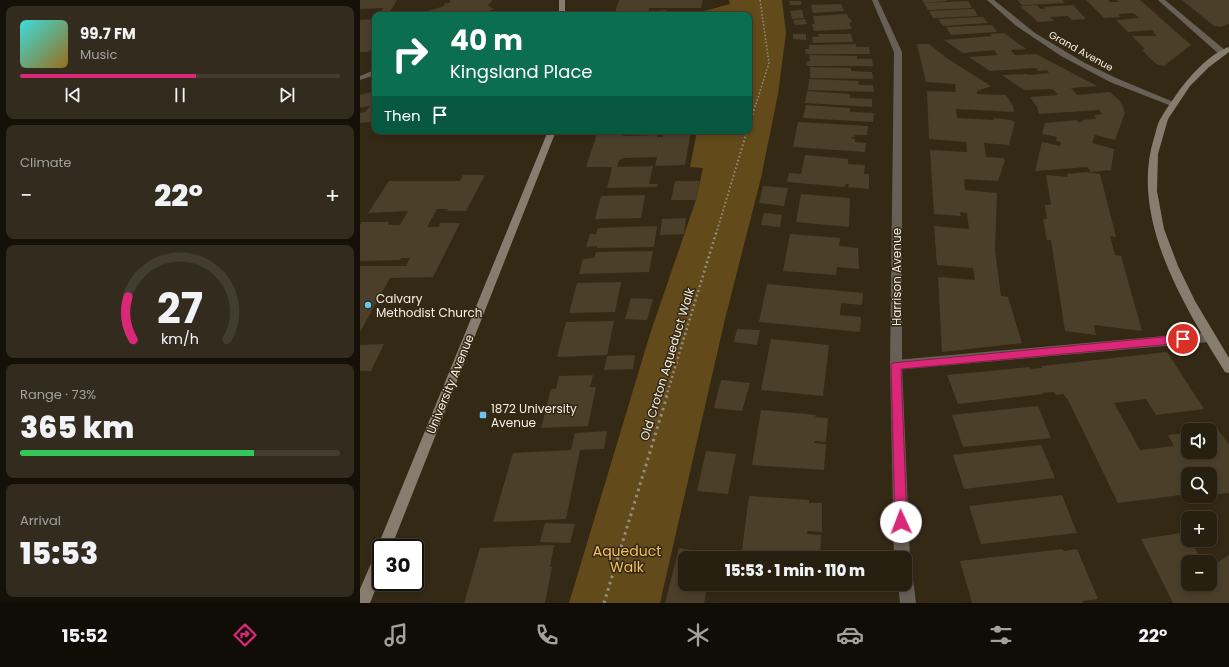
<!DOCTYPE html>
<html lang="en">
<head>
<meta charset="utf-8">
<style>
	:root { --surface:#271f10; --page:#332c1e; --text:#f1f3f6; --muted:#a4a29f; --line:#433d30; --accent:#db2777 }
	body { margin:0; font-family:Poppins,sans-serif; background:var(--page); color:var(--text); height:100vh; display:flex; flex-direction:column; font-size:15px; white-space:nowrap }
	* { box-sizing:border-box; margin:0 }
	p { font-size:13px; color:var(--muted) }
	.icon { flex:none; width:22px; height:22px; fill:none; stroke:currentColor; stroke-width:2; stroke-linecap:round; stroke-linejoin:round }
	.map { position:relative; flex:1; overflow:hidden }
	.sheet { display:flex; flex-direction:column; gap:6px; padding:6px; background:#151109; width:360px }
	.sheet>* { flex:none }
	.banner { position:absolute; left:12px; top:12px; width:380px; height:122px; border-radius:8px; box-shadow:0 2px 6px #0003,0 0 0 1px var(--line); background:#0b6e4f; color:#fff; overflow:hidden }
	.controls { position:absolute; left:821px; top:423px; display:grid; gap:8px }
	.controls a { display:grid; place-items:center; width:36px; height:36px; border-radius:8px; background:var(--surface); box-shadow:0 2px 6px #0003,0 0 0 1px var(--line); font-size:20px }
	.speed { position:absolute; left:12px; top:539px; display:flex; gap:8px; font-size:20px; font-weight:700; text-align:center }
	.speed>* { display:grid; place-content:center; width:52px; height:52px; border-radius:50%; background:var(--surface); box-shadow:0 2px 6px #0003,0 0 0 1px var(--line); line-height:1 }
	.speed .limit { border:2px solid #111; border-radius:6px; background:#fff; color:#111 }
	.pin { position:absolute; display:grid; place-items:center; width:34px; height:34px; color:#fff; margin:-17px; border:2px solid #fff; border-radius:50%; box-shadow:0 1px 4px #0007 }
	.me { position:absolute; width:44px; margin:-22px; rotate:358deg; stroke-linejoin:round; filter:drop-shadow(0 0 3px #0008) }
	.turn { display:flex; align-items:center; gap:14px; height:84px; padding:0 12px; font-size:18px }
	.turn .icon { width:52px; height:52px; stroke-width:2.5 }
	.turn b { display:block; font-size:28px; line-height:34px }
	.then { display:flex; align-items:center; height:38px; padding:0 12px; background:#0003; gap:8px; font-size:15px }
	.big { font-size:30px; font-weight:800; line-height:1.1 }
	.sheet .widget { flex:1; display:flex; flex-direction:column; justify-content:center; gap:6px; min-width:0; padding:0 14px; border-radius:8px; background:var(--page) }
	.sheet .dial { align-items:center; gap:0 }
	.dial svg { height:104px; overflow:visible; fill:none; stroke:var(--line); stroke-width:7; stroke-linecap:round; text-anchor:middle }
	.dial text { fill:var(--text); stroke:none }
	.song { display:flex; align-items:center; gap:12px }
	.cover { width:48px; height:48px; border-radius:6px; background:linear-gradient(135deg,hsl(180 70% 55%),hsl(40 70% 35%)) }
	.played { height:4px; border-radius:2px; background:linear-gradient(90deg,var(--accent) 55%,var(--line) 55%) }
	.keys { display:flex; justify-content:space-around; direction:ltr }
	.heat { display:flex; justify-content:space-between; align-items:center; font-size:22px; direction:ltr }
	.charge { height:6px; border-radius:3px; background:linear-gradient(90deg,#34c759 73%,var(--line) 0) }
	.trip { position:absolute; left:318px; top:551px; width:234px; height:40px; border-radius:8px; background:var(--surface); box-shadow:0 2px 6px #0003,0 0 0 1px var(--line); font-weight:800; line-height:40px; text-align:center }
	.tabs { display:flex; height:64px; justify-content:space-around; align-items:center; background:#100c06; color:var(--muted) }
	.tabs .icon { width:28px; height:28px }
	.tabs .current { color:var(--accent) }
	.tabs b { font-size:18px; color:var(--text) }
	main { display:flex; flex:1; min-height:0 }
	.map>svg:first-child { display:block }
	.green { fill:#624a1a }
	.building { fill:#4b3f2a }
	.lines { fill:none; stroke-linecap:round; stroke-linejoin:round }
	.path-far3 { stroke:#968d7d; stroke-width:1.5; stroke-dasharray:1.5 2; stroke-linecap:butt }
	.path-far2 { stroke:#968d7d; stroke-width:2; stroke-dasharray:1.5 2.5; stroke-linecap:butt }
	.path-far1 { stroke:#968d7d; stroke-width:2.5; stroke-dasharray:2 3; stroke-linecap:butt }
	.path { stroke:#968d7d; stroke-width:3; stroke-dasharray:2.5 4; stroke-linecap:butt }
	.service { fill:#666057; fill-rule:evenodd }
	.minor { fill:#666057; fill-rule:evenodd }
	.tertiary { fill:#666057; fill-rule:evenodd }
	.secondary { fill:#867d6e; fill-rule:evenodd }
	.route { fill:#db2777; stroke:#8e194d }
	.poi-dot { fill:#68c4f0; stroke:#342915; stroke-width:1.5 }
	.labels { text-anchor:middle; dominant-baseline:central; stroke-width:3; stroke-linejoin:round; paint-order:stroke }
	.far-street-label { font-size:10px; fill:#f5eee2; stroke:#342915 }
	.street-label { font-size:12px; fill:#f5eee2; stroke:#342915 }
	.poi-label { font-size:12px; fill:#f5eee2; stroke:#342915; text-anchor:start }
	.near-park-label { font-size:14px; fill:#f4c15d; stroke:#342915 }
</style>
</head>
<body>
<main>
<section class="sheet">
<div class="widget">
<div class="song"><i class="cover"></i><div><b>99.7 FM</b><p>Music</p></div></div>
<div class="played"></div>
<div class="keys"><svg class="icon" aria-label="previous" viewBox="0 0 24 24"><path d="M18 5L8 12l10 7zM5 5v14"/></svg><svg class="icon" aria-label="pause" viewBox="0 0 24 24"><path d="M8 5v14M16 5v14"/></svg><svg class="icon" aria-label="next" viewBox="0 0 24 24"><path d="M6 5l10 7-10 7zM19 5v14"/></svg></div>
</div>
<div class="widget"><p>Climate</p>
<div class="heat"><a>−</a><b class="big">22°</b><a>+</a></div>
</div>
<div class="widget dial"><svg viewBox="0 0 100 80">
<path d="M14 69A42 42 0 1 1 86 69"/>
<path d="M14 69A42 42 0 0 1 10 36" stroke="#db2777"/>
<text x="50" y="56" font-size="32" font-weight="700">27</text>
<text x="50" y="72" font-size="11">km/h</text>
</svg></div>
<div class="widget"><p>Range · 73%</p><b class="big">365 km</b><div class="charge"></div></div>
<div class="widget"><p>Arrival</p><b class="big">15:53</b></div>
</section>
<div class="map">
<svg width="869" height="603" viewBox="0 0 869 603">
	<rect width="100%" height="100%" fill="#342915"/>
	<polygon class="green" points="369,0 422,0 426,33 418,94 401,178 365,319 300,603 209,603 290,334 336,200 343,168 330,167 337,131 389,131 389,15 330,15 370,4"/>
	<g class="building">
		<polygon points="0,0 37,0 28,15 19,15 23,8 0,9"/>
		<polygon points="90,0 132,0 131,3 127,5 134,9 117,15 56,15 84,6 85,3 90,3"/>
		<polygon points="259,0 343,0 341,8 289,8 288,13 254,15"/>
		<polygon points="562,0 587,0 587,1 563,3"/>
		<polygon points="657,0 702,0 705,3 662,5"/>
		<polygon points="726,0 748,0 750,2 759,2 757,0 780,0 831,45 804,66 796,64 782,50 785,49 772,36 796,36 795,34 792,30 768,32 756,20 779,18 775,14 772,13 758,14 761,17 744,18"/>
		<polygon points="822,0 869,0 869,24 861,27 854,26"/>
		<polygon points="429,1 441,1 441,5 430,5"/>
		<polygon points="608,1 612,8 568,10 564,3"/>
		<polygon points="481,4 484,11 453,13 451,5"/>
		<polygon points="677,5 680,9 685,9 684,7 713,5 726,19 712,20 708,16 690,17 694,21 678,22 660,6"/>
		<polygon points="610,9 614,9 618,16 573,18 569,11"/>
		<polygon points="306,10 305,15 293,15 294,11"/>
		<polygon points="442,10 444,18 432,19 430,11"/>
		<polygon points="487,14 488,18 490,18 492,22 489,23 492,29 454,31 452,24 455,24 453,16"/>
		<polygon points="620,17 623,17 628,23 583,26 578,19"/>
		<polygon points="15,19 15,45 8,52 0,52 0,20"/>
		<polygon points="445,19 447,24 435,25 433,20"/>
		<polygon points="632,25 637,32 591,35 586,27"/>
		<polygon points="644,33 666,49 651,50 655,55 676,54 737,86 711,88 717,95 750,92 761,102 765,113 755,140 735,135 732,143 754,149 751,170 731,172 727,167 675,171 682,142 700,146 701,142 696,141 697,137 682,134 685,123 717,120 718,122 723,122 722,120 733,119 736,118 734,115 742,114 739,110 679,114 677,107 670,97 698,95 694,90 689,89 664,90 642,75 667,74 668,75 689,73 687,70 678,71 676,68 630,71 609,57 638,55 634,50 603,53 584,40 632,36 630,34"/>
		<polygon points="433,34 446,34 446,40 433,39"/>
		<polygon points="458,34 491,34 493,42 453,43 452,37 459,37"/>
		<polygon points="496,44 496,47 509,47 510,54 446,54 445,49 449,49 449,45"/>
		<polygon points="557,44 569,44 588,59 631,86 617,91 617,94 646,95 653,106 654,112 596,109 597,118 634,120 634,118 651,120 655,122 649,145 624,143 626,157 643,158 645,160 638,181 604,179 605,190 637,193 635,250 641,296 648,297 662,343 582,352 578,277 615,280 613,268 577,265 574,226 609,229 607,213 600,212 601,216 574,214 570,150 607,152 606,142 569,139 567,91 596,92 595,84 566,82"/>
		<polygon points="449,55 497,56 497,59 512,59 513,66 450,66 446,65 447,61 450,61"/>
		<polygon points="450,67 491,68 491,71 512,72 513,79 450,78"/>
		<polygon points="449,79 499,81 498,85 513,85 514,92 448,90"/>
		<polygon points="15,91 15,122 0,123 0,113 5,112 10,106 0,108 0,95"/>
		<polygon points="447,91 490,94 490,98 512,99 512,107 445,103"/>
		<polygon points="446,105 490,108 490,112 514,113 513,122 443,118"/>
		<polygon points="438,122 508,126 507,135 495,135 494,137 490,138 495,139 495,142 506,143 505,152 433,147"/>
		<polygon points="238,131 265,131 263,136 297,135 297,137 303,137 304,131 331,131 325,165 295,166 297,157 264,158 259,160 257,167 226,167"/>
		<polygon points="445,155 488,159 488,164 505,165 504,174 509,174 509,189 488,187 489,184 486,184 485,187 427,182 429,173 441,174"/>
		<polygon points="293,166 289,184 298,184 297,187 247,188 252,167"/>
		<polygon points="726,172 740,174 756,237 750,236 755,255 761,256 782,331 734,325 736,335 705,331 691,240 687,240 683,219 687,219 685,205 691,205 686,175 708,177 707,174"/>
		<polygon points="103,175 125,175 106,211 87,211 88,209 77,209 67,227 79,227 80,223 100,223 73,277 30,278 0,332 0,266 46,266 50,258 41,258 40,260 0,261 0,225 2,222 29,222 28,225 40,225 48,211 8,213 29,181 100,181"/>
		<polygon points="315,181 340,181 336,200 311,200"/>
		<polygon points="403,186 428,188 424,206 399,203"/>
		<polygon points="441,194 490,198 489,227 436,222"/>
		<polygon points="285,195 281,218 235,219 241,196"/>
		<polygon points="404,213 422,215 420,227 401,225"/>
		<polygon points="326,218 324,234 300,235 302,219"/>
		<polygon points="297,226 294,247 237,248 237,246 226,247 230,234 236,234 238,228"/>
		<polygon points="430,234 480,238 479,246 498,248 499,269 477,267 476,275 423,271"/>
		<polygon points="293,251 289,272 219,274 223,259 234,258 236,252"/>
		<polygon points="261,282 255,312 209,313 217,283"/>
		<polygon points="407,284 503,293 502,305 481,303 480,315 501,317 500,332 399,322"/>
		<polygon points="271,298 293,299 287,320 265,319"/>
		<polygon points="254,321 247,355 197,357 206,322"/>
		<polygon points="377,329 400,330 397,345 374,342"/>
		<polygon points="411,339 469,345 463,396 401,390"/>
		<polygon points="24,344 11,371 0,371 0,345"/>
		<polygon points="807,352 844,409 796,415 786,399 754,403 780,450 814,446 808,435 828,433 828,452 850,452 850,430 857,429 869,444 869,493 850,495 850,474 828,474 828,494 758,503 708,400 703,394 696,395 694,392 682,393 683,394 598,404 587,375 670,367 671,369 682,368 682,366"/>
		<polygon points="275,355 273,369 244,370 247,356"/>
		<polygon points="233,375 230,387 236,387 228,426 181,428 191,389 196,389 199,376"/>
		<polygon points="361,380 390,383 382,411 354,408"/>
		<polygon points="678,406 691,438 603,447 592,415"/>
		<polygon points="401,410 456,415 455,417 468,418 466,442 454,441 454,443 466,444 464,470 392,465"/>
		<polygon points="247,431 244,449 220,450 206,519 133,522 153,453 211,450 215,433"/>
		<polygon points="681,445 695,478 604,489 593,455"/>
		<polygon points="346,451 376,454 368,494 337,491"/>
		<polygon points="702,495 717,533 621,544 609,506"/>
		<polygon points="389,496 449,500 449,503 462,503 462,532 447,531 447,534 461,535 460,558 381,558"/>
		<polygon points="185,523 215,524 210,543 180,542"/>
		<polygon points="827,532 828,540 831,540 842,562 828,562 828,584 850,584 850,568 869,555 869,603 813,603 781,539"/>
		<polygon points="194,545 190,567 192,567 185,603 104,603 120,548"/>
		<polygon points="319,548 356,554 355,558 325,558 325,584 348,584 344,603 305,603"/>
		<polygon points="702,549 704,551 717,549 738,599 723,601 723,603 612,603 600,561"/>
	</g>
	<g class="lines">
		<polyline class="path-far3" points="396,104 409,63 400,0"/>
		<g class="path-far2">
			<polyline points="389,126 396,103"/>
			<polyline points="356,234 387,131"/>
		</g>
		<polyline class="path-far1" points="306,397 356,233"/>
		<polyline class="path" points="244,603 307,396"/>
		<polygon class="service" points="849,332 853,334 855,337 853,340 849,342 536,370 532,368 530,365 532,362 536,360"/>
		<g class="minor">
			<polygon points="512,0 518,0 542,52 542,365 550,558 547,563 545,564 545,558 534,558 530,365 534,52"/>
			<polygon points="627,0 634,0 675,33 723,62 756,78 816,103 815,105 809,105 750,82 701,56 655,25"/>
			<polygon points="798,0 805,0 866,51 866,55 860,55"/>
			<polygon points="545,571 550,574 553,579 556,603 540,603 538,584 545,584"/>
		</g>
		<polygon class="tertiary" points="12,71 15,71 15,75 0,80 0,76"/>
		<g class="secondary">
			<rect x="199" y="0" width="6" height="15"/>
			<path d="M869,47V52L849,67L830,86L808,119L798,154L797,191L804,229L818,266L835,301L869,358V373L865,372C824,306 769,218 794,138C796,132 797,124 801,118C805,110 811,103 816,95C827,79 850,53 869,47Z"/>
			<polygon points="188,131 196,131 31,548 21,548 21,576 10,603 0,603 0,589 16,552 18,551 17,548"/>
		</g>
	</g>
	<polygon class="route" points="823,335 826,336 828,339 826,342 823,343 541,369 547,522 545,527 541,528 536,527 535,522 531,365 532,363"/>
	<g class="poi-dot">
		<circle cx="8" cy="305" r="4"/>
		<rect x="119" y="411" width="8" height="8" rx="2"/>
	</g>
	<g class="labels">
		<g class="far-street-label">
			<text transform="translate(721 51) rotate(29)">Grand Avenue</text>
		</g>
		<g class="street-label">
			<text transform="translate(536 277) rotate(-90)">Harrison Avenue</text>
			<text transform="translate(307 364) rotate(-73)">Old Croton Aqueduct Walk</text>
			<text transform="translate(90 384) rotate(-68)">University Avenue</text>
		</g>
		<g class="poi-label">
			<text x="16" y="298">Calvary<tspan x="16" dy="14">Methodist Church</tspan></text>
			<text x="131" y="408">1872 University<tspan x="131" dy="14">Avenue</tspan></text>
		</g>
		<g class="near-park-label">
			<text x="267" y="551">Aqueduct<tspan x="267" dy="16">Walk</tspan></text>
		</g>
	</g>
</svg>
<div class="controls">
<a><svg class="icon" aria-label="sound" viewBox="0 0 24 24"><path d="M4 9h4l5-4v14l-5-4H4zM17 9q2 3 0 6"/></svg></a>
<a><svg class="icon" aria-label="search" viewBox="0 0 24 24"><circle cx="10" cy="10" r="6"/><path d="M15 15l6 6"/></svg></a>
<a>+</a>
<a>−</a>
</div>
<div class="speed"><div class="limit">30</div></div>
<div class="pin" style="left:823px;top:339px;background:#d93025"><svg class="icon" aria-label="arrive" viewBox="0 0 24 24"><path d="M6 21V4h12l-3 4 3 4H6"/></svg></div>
<svg class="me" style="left:541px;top:522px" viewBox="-20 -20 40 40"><circle r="19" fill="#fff"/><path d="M0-13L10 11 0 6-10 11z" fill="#db2777"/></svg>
<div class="trip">15:53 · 1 min · 110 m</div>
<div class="banner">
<div class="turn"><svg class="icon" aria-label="right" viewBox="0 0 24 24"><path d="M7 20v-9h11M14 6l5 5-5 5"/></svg><div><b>40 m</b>Kingsland Place</div></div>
<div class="then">Then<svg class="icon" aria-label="arrive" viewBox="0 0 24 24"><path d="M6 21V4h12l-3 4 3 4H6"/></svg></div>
</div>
</div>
</main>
<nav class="tabs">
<b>15:52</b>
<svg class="icon current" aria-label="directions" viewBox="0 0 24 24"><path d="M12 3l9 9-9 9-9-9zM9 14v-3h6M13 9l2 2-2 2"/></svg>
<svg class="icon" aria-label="music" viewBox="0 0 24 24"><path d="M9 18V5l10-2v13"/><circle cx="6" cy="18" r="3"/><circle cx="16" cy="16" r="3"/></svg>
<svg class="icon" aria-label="phone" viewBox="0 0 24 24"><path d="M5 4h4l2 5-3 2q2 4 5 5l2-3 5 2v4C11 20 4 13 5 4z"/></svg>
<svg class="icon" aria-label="climate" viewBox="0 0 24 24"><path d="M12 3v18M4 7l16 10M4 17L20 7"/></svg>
<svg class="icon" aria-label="car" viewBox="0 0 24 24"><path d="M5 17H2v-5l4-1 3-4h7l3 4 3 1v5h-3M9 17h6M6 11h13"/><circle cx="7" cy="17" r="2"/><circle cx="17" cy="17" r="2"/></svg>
<svg class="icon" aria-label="filters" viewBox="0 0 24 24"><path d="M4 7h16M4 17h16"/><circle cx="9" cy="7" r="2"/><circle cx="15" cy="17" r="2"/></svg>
<b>22°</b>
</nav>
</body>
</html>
